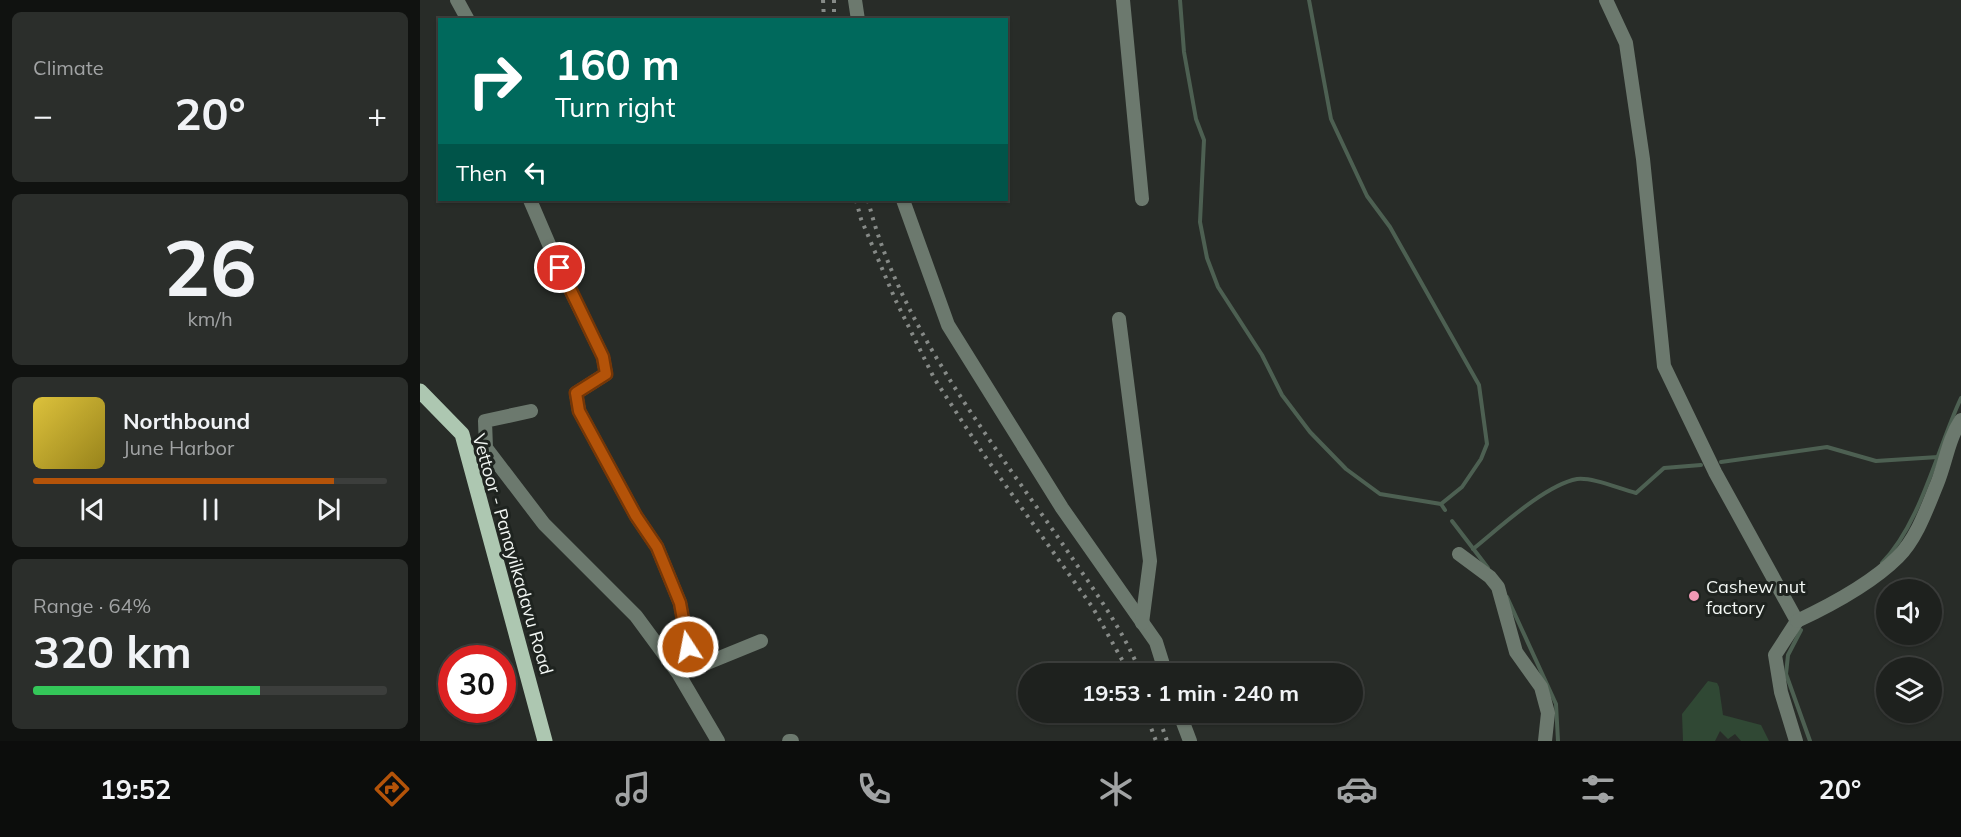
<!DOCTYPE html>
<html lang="en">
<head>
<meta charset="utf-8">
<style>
	:root { --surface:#1e211e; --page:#2b2e2b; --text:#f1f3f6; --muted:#a1a3a4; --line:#3c3e3c; --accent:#b45309 }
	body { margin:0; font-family:Mulish,sans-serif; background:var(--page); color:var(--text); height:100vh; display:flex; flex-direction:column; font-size:22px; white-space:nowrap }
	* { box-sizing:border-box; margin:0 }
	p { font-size:20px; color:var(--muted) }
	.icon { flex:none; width:33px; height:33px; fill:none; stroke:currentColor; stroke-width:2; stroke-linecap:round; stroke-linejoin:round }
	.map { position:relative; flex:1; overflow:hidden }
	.details { display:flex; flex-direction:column; gap:12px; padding:12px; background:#101210; width:420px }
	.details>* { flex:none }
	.hud { position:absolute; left:18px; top:18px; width:570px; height:183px; border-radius:0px; box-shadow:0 2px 4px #0004,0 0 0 2px var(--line); background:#00695c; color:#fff; overflow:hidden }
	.controls { position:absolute; left:1456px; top:579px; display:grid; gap:12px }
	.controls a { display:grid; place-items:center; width:66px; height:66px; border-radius:50%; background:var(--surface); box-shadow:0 2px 4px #0004,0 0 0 2px var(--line); font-size:30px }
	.speed { position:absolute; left:18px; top:645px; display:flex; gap:12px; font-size:30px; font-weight:700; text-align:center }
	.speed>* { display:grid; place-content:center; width:78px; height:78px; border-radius:50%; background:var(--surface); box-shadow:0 2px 4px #0004,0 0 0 2px var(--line); line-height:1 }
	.speed .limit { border:9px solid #d22; background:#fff; color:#111 }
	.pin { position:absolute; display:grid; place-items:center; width:51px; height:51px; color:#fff; margin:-26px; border:3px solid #fff; border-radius:50%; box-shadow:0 2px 6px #0007 }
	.me { position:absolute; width:66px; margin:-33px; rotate:349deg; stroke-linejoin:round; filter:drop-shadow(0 0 4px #0008) }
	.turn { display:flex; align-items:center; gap:21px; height:126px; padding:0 18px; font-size:27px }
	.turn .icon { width:78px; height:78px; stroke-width:2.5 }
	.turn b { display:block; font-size:42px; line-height:51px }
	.then { display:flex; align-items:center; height:57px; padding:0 18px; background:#0003; gap:12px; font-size:22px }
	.big { font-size:45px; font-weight:700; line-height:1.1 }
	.details .tile { flex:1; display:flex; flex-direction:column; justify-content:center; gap:9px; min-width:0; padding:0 21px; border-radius:9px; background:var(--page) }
	.details .dial { align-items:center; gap:0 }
	.dial b { font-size:78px; line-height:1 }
	.song { display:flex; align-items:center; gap:18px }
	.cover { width:72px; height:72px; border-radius:9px; background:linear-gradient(135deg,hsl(50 70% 55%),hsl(50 70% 35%)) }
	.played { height:6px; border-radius:3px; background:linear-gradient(90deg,var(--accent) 85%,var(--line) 85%) }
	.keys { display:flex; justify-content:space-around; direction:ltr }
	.heat { display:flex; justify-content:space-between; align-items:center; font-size:33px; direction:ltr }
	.charge { height:9px; border-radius:4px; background:linear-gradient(90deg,#34c759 64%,var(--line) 0) }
	.trip { position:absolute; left:598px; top:663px; width:345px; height:60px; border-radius:30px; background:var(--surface); box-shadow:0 2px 4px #0004,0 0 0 2px var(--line); font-weight:700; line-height:60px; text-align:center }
	.menu { display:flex; height:96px; justify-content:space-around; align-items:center; background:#0c0d0c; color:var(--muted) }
	.menu .icon { width:42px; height:42px }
	.menu .active { color:var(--accent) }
	.menu b { font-size:27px; color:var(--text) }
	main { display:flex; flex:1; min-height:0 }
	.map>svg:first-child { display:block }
	.green { fill:#304834 }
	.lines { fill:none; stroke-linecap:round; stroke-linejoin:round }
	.stream { stroke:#4d6052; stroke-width:4 }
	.minor { stroke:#6c796e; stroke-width:14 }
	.major { stroke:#adc7b1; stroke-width:15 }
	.rail { stroke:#868a87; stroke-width:4; stroke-dasharray:3 6; stroke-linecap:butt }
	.route-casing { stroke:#753606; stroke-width:15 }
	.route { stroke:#b45309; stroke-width:10 }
	.poi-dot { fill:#f09ab5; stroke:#1e231f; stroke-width:2 }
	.labels { text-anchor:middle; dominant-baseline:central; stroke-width:6; stroke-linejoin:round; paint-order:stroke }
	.street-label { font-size:18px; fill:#f2f6f3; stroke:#1e231f }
	.poi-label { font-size:18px; fill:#f2f6f3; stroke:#1e231f; text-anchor:start }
</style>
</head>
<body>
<main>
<section class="details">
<div class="tile"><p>Climate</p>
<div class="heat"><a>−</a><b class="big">20°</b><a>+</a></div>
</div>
<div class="tile dial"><b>26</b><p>km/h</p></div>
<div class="tile">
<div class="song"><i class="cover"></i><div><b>Northbound</b><p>June Harbor</p></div></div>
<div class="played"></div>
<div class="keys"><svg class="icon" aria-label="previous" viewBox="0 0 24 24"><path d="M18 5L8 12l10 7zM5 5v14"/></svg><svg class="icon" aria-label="pause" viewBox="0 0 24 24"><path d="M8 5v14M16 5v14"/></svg><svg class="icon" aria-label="next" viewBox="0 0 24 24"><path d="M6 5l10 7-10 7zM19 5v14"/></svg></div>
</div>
<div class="tile"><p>Range · 64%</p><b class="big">320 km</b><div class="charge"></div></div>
</section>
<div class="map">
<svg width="1541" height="741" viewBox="0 0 1541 741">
	<rect width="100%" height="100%" fill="#282c28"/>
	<polygon class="green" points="1288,681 1297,683 1299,687 1303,715 1341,725 1349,741 1321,741 1315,734 1308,739 1300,731 1295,741 1263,741 1262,714"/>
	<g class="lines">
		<g class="stream">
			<polyline points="760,0 764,52 776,119 784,140 780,222 787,258 798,287 842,355 862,395 890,432 926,469 960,494 1021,504"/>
			<polyline points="889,0 911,119 947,196 970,227 1059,385 1067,444 1061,459 1042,487 1021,504 1025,510"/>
			<polyline points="1301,462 1407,447 1456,461 1518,457"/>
			<polyline points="1032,521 1068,568"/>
			<path d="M1053,549C1079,528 1125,485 1157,479C1172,477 1200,489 1216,493L1244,468L1281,465"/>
			<path d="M1462,563C1501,523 1517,449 1541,398"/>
			<polyline points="1087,597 1136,704 1138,741"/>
			<polyline points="1381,630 1368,655 1366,674 1390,741"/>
		</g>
		<g class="minor">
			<polyline points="37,0 48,20"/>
			<polyline points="435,0 438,20"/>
			<polyline points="703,0 722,199"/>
			<polyline points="1186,0 1206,43 1223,159 1244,366 1295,472 1377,621 1355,655 1361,692 1376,741"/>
			<polyline points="110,200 134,256 183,357 186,374 156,393 159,411 216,516 237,547 260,603 270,658 277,664 287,663 341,641"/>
			<polyline points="483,200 528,325 642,508 736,642 746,674"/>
			<polyline points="699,319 730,561 722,623"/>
			<polyline points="111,411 65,421 66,448 124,524 216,616 258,673 298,741"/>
			<polyline points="1039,554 1070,577 1078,587 1096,652 1121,687 1128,713 1125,741"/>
			<path d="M1377,621C1409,606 1453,582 1478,557C1497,538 1507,508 1517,484C1526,462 1528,440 1541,420"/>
			<polyline points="759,712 770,741"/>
			<polyline points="369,741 372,741"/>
		</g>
		<polyline class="major" points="0,391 42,434 125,741"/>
		<g class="rail">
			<polyline points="403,0 404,20"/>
			<polyline points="414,0 414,20"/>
			<polyline points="436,200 441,219 475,299 514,378 564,455 673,608 710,674"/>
			<path d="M448,200C478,325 574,444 646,549C673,589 703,629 721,674"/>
			<polyline points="725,712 736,741"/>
			<polyline points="737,712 747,741"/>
		</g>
	</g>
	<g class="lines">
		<defs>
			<polyline id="route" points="140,268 183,357 186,374 156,393 159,411 216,516 237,547 260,603 268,647"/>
		</defs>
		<use href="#route" class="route-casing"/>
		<use href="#route" class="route"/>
	</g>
	<circle class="poi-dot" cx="1274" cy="596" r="6"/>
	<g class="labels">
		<g class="street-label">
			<text transform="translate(93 554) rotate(74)">Vettoor - Panayilkadavu Road</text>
		</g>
		<g class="poi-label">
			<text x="1286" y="586">Cashew nut<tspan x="1286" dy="21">factory</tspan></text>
		</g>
	</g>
</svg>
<div class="controls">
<a><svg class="icon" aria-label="sound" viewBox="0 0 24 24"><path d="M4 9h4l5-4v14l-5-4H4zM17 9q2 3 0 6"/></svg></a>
<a><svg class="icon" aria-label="layers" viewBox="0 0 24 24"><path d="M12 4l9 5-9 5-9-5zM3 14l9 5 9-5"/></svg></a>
</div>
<div class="speed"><div class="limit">30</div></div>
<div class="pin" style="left:140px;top:268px;background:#d93025"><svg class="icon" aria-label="arrive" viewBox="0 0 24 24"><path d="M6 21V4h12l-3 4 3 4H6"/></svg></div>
<svg class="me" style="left:268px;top:647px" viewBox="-20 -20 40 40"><circle r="17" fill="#b45309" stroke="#fff" stroke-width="3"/><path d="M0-11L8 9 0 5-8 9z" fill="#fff"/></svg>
<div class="trip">19:53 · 1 min · 240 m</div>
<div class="hud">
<div class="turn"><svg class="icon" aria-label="right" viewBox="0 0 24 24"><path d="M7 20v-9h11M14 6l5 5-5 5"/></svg><div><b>160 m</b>Turn right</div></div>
<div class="then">Then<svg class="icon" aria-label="left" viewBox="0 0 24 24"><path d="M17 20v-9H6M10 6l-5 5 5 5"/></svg></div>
</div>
</div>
</main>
<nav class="menu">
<b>19:52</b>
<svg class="icon active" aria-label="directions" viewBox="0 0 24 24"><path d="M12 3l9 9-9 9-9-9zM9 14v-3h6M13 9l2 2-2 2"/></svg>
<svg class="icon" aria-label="music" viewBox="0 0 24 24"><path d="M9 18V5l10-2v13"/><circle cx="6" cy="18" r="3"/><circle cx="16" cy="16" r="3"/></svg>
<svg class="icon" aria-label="phone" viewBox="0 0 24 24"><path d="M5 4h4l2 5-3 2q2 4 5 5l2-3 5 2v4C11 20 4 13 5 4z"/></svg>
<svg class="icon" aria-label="climate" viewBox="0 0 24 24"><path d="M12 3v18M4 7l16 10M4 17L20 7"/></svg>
<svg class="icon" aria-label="car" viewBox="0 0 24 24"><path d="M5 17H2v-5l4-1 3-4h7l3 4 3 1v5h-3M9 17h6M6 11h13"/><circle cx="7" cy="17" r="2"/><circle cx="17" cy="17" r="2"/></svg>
<svg class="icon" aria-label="filters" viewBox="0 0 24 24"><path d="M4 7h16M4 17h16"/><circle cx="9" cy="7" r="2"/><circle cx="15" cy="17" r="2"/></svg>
<b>20°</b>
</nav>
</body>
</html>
